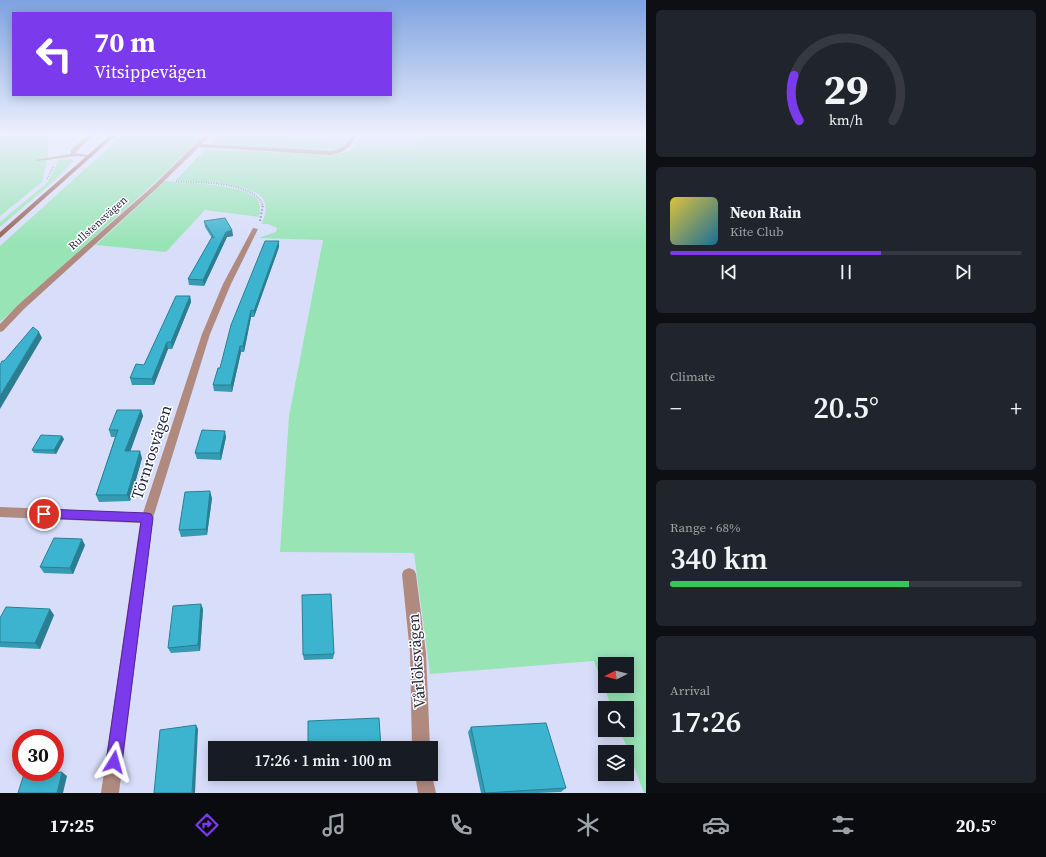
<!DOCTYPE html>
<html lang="en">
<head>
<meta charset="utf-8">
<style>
	:root { --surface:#171b24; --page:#20242c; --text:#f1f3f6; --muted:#9ea1a6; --line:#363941; --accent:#7c3aed }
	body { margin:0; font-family:"Source Serif 4",serif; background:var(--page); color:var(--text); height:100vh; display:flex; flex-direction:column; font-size:15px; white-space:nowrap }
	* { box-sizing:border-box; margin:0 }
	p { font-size:13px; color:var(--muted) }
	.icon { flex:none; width:22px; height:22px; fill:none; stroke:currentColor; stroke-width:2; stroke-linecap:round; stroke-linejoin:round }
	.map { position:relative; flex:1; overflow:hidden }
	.details { display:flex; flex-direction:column; gap:10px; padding:10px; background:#0d0f14; width:400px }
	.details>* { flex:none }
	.top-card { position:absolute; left:12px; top:12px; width:380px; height:84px; border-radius:0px; box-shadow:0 2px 10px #0003; background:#7c3aed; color:#fff; overflow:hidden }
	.needle { width:26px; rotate:264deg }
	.fabs { position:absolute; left:598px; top:657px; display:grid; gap:8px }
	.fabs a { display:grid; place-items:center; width:36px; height:36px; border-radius:0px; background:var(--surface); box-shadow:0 2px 10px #0003; font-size:20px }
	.speed { position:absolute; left:12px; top:729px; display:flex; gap:8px; font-size:20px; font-weight:700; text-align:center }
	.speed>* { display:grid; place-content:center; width:52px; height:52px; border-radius:50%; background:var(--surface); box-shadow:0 2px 10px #0003; line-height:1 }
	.speed .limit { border:6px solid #d22; background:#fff; color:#111 }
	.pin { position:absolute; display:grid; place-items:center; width:34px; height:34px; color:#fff; margin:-17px; border:2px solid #fff; border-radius:50%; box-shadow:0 1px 4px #0007 }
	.me { position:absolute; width:44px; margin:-22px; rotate:8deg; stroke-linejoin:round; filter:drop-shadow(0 0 3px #0008) }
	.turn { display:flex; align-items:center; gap:14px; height:84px; padding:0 16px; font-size:18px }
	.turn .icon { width:52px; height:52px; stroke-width:2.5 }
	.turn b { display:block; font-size:28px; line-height:34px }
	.big { font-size:30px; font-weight:600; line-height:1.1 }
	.details .card { flex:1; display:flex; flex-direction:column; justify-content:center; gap:6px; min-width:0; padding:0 14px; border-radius:6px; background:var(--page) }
	.details .dial { align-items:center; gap:0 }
	.dial svg { height:104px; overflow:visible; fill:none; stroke:var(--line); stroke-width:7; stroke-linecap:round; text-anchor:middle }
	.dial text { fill:var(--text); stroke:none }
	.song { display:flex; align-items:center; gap:12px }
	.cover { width:48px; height:48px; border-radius:6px; background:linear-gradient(135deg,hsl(50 70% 55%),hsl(200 70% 35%)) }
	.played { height:4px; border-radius:2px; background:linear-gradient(90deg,var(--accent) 60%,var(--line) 60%) }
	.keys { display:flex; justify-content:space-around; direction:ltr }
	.heat { display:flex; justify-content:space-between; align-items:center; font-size:22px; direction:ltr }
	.charge { height:6px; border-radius:3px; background:linear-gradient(90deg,#34c759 68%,var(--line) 0) }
	.trip { position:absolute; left:208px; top:741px; width:230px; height:40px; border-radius:0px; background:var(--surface); box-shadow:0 2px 10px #0003; font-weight:600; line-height:40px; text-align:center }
	.tab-bar { display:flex; height:64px; justify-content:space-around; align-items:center; background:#090b0e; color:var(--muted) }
	.tab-bar .icon { width:28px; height:28px }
	.tab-bar .active { color:var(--accent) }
	.tab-bar b { font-size:18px; color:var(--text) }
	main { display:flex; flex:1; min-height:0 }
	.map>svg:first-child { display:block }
	.built { fill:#cad0ef }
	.green { fill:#98e4b5; fill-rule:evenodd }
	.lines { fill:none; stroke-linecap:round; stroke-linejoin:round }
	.path-far1 { stroke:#7f849f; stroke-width:1.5; stroke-dasharray:1 1.5; stroke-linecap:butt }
	.path { stroke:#7f849f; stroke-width:2; stroke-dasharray:1.5 2; stroke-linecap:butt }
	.service { fill:#b0897f; fill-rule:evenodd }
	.minor { fill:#b0897f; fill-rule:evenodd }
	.secondary { fill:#955f50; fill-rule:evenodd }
	.wall { fill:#349bb2 }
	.shaded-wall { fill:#2b7e91 }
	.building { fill:#3db4cf; stroke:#2b7e91 }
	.route { fill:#7c3aed; stroke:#51269a }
	.labels { text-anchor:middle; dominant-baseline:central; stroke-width:3; stroke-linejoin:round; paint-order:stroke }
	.far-street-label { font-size:11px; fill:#232742; stroke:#fff }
	.near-street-label { font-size:16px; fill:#232742; stroke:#fff }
</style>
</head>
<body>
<main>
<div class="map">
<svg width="646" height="793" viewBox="0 0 646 793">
	<rect width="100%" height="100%" fill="#d8defa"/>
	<g class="built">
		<polygon points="285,133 350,133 346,144 285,140"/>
		<polygon points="360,133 431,133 410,147 356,144"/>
	</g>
	<g class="green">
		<polygon points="33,133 48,133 48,156 42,182 0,216 0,137"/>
		<polygon points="125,133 207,133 151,186 0,322 0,246"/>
		<polygon points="222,133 285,133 285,140 346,144 339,149 325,152 216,145 212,143"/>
		<path d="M431,133H646V793H644L620,730H627V708H612L594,661L430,674L414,553L280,552L289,416L323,240L259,238L276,232L277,228L268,224H262C264,217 267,211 265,203C260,182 195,182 176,180L206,149L331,155L349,151L356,144L410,147ZM605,664H627V686H605Z"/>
		<polygon points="70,159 74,161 55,180 0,227 0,222 47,183 59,160"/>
		<path d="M165,181C184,183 247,184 257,199C261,204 260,211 259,217L205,210L166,252L96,245Z"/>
	</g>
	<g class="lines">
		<g class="path-far1">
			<polyline points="47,179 53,167"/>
			<path d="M176,181C197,183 256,181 263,206"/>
		</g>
		<polyline class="path" points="260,221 263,205"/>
		<polygon class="service" points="90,133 95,133 75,153 93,156 93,157 77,156 37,161 35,160 71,154 71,150"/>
		<g class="minor">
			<path d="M207,133H212L202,144L330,151C342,149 348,145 352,133H356C353,148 344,152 330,155L199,147L157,188L24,309L3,331L0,332V324L18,305L153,186Z"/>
			<polygon points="253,228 258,229 231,284 210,334 153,518 119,793 101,793 140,523 0,517 0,507 143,513 202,334 223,284"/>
			<polygon points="409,568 414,570 416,574 426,653 430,748 412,748 410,653 402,574 404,570"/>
			<polygon points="431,770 436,793 418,793 415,774 431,774"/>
		</g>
		<polygon class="secondary" points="113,133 118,133 0,238 0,232"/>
	</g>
	<g class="wall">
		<polygon points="204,221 232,230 233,236 227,237 204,286 189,285 188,279 212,238 205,227"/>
		<polygon points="279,247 254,317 251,317 244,352 241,352 232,392 214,391 213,385 220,368"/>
		<polygon points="190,296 191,302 172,349 168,349 154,385 132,385 130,378 144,365"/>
		<polygon points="141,410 143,416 130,451 142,458 130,501 99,502 96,495 115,437 111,437 109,430"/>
		<polygon points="226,437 221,460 197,459 195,453"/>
		<polygon points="64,439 56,454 34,453 32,450"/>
		<polygon points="212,498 207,535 181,537 179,530"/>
		<polygon points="85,545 73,574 44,573 40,567"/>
		<polygon points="203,609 200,651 171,653 168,648"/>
		<polygon points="54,615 40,649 0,647 0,618"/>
		<polygon points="334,654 333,659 304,660 303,655"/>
		<polygon points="471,727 566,788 561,792 538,793 481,793 468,732"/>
	</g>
	<g class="shaded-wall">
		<polygon points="232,230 233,236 227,237 204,286 203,280 226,232"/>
		<polygon points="279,241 279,247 254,317 254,311"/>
		<polygon points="190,296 191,302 172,349 171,342"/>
		<polygon points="251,310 251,317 244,352 243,346"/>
		<polygon points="39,332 42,338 0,409 0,396"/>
		<polygon points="167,342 168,349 154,385 152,379"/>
		<polygon points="240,346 241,352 232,392 231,385"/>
		<polygon points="141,410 143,416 128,458 125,451"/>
		<polygon points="225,431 226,437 221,460 220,453"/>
		<polygon points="62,436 64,439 56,454 54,450"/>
		<polygon points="140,451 142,458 130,501 127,495"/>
		<polygon points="210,491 212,498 207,535 206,529"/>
		<polygon points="82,539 85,545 73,574 70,568"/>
		<polygon points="201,604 203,609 200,651 198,645"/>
		<polygon points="50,609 54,615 40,649 35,643"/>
		<polygon points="196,725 198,729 195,793 192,793"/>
		<polygon points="62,772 67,776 63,793 57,793"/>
	</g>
	<g class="building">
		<polygon points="225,218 232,230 226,232 203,280 188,279 212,237 214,238 204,221"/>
		<polygon points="265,241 279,241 254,311 251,310 243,346 240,346 231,385 213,385 218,368 220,368 231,325"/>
		<polygon points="176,296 190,296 171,342 167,342 152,379 130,378 136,364 144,365"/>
		<polygon points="33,327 39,332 0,396 0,365 2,361 4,361"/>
		<polygon points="117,410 141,410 125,451 140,451 127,495 96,495 118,430 109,430"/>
		<polygon points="202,430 225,431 220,453 195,453"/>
		<polygon points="41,435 62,436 54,450 32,450"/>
		<polygon points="210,491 206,529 179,530 185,492"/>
		<polygon points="54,538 82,539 70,568 40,567"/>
		<polygon points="331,594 334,654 303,655 302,595"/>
		<polygon points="201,604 198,645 168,648 173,606"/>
		<polygon points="6,607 50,609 35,643 0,642 0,618"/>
		<polygon points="379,718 381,748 308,748 308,721"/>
		<polygon points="546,723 566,788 485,793 471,727"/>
		<polygon points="196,725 192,793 154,793 160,730"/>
		<polygon points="62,772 57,793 18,793 24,774"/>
	</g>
	<linearGradient id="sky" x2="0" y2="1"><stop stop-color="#7ea3e0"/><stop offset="0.55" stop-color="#edf0fd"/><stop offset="1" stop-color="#edf0fd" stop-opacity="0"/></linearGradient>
	<rect width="646" height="244" fill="url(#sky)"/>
	<polygon class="route" points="44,509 147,513 151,514 153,518 122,762 120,768 114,770 109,768 106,762 141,522 44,518 40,517 39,514 40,510"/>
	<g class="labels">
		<g class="far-street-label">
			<text transform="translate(98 223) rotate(-42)">Rullstensvägen</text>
		</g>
		<g class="near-street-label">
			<text transform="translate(151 452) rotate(-72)">Törnrosvägen</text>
			<text transform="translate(416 661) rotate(-94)">Vårlöksvägen</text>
		</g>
	</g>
</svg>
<div class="fabs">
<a><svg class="needle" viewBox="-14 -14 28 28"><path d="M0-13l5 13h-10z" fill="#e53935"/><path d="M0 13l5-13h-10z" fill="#9ea1a6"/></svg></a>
<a><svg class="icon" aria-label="search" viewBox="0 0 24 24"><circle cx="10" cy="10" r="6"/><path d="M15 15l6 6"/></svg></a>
<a><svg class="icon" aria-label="layers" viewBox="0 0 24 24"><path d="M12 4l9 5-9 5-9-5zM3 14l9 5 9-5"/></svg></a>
</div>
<div class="speed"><div class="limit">30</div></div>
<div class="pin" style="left:44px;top:514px;background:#d93025"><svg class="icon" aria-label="arrive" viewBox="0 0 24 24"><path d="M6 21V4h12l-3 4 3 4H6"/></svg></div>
<svg class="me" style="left:114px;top:762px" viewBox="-20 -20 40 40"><path d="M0-17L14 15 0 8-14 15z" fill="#7c3aed" stroke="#fff" stroke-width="4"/></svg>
<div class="trip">17:26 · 1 min · 100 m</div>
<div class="top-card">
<div class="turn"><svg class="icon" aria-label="left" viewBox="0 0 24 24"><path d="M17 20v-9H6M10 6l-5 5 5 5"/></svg><div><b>70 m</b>Vitsippevägen</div></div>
</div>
</div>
<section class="details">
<div class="card dial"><svg viewBox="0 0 100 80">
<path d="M14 69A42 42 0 1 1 86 69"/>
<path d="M14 69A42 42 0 0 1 10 34" stroke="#7c3aed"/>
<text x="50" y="56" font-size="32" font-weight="700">29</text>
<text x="50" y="72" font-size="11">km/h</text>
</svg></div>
<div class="card">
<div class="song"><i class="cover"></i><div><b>Neon Rain</b><p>Kite Club</p></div></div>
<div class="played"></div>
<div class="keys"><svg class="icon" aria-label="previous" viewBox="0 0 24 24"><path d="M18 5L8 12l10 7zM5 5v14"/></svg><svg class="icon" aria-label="pause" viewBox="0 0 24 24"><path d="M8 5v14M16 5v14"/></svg><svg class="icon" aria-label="next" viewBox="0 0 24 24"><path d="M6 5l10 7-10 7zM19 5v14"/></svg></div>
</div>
<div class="card"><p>Climate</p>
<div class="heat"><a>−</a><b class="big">20.5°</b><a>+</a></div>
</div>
<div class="card"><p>Range · 68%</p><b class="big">340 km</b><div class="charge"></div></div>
<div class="card"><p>Arrival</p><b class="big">17:26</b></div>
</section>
</main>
<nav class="tab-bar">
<b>17:25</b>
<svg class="icon active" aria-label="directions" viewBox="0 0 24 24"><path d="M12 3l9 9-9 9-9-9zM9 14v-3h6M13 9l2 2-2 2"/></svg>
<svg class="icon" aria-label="music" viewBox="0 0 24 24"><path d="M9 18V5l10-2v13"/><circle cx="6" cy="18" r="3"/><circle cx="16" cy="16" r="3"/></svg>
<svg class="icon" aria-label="phone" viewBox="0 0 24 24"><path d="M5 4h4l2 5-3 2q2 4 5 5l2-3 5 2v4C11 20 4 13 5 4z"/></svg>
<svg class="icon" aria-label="climate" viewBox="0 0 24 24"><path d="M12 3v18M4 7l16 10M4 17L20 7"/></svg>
<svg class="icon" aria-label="car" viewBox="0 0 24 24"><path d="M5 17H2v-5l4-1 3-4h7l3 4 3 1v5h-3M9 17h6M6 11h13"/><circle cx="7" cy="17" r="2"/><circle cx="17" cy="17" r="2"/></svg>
<svg class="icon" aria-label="filters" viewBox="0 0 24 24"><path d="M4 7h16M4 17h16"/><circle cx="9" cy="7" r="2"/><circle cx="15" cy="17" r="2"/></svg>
<b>20.5°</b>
</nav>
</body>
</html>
